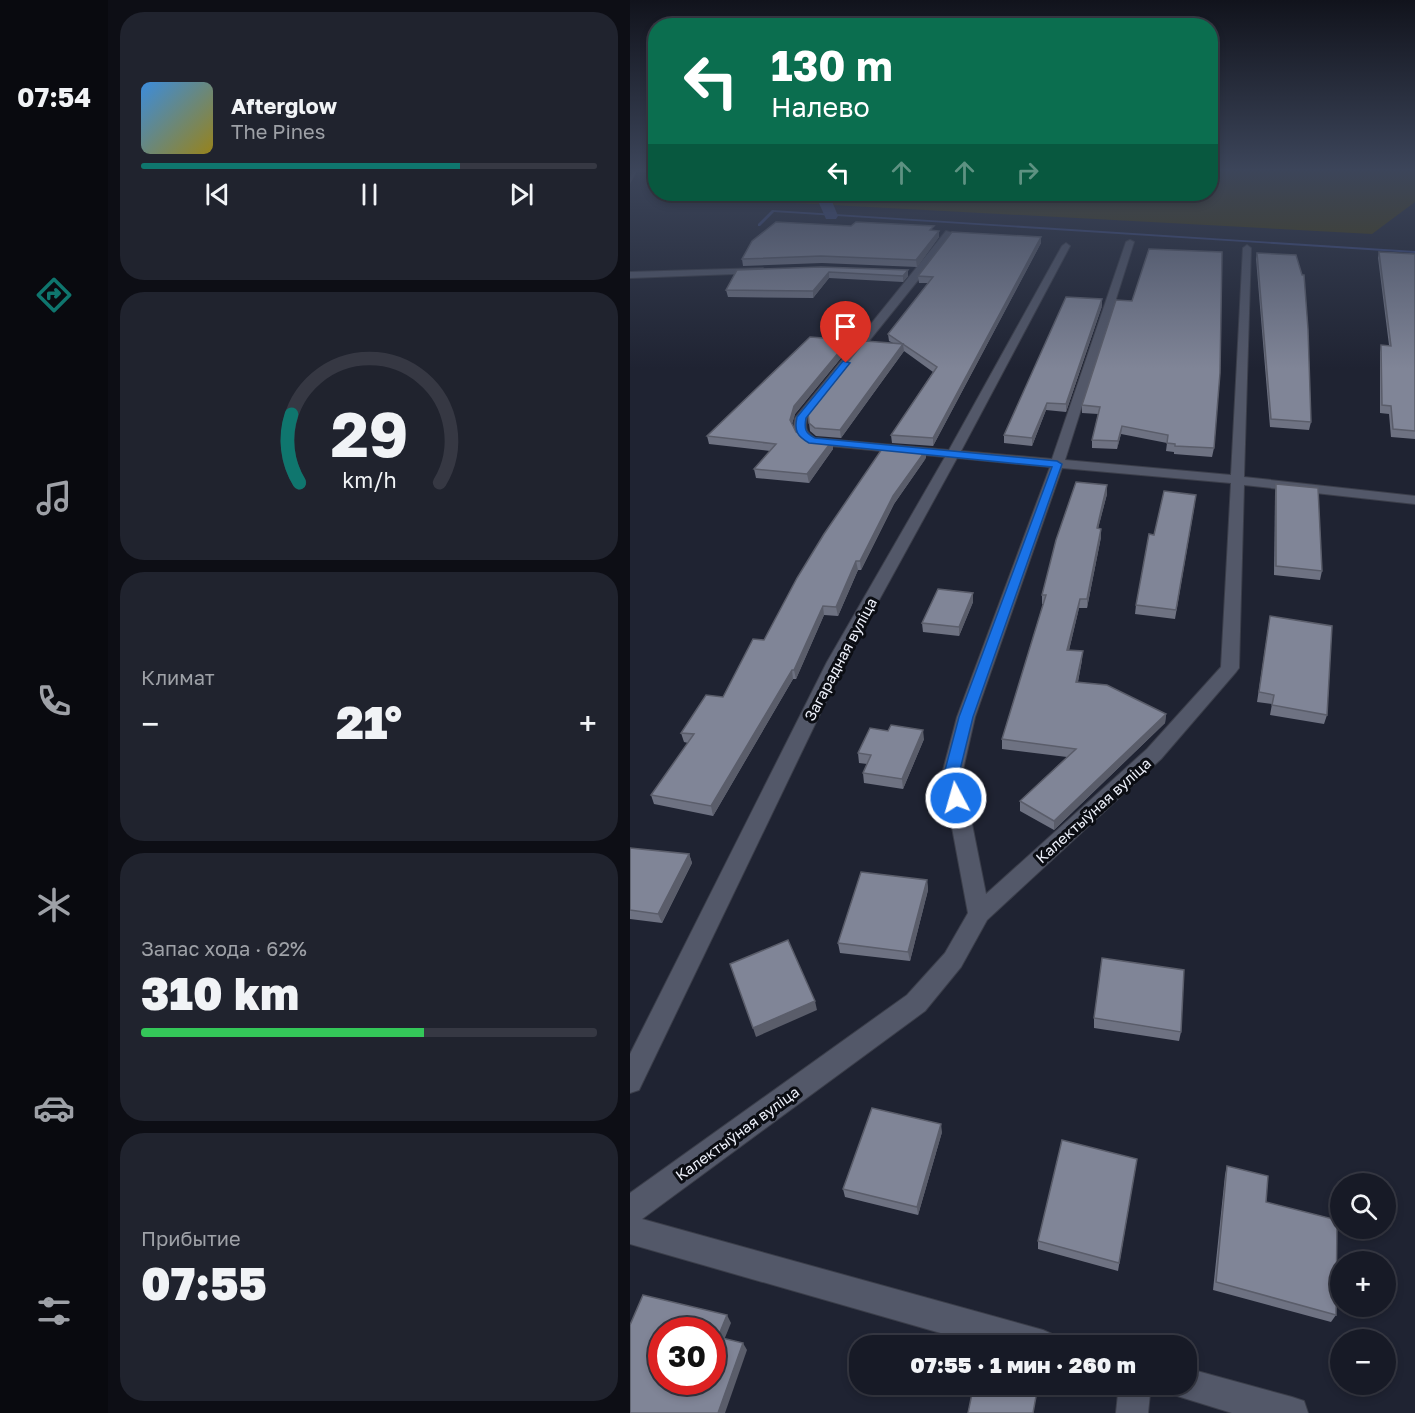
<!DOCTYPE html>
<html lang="ru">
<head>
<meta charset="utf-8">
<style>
	:root { --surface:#171a26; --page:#20232e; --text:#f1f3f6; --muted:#9ea1a7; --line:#363843; --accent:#0f766e }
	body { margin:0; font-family:"Golos Text",sans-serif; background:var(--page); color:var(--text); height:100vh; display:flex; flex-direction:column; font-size:22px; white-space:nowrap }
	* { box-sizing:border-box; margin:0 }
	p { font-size:20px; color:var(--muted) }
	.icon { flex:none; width:33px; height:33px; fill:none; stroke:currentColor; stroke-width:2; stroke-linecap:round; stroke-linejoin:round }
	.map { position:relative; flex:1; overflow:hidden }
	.side { display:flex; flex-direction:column; gap:12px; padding:12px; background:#0d0e15; width:522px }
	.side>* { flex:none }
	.top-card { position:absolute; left:18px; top:18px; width:570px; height:183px; border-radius:24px; box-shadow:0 3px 9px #0003,0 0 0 2px var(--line); background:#0b6e4f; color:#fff; overflow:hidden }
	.fabs { position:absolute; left:700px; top:1173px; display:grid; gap:12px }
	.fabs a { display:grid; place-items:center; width:66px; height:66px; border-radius:50%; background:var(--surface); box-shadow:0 3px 9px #0003,0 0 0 2px var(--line); font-size:30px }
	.speed { position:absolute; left:18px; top:1317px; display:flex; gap:12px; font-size:30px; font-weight:700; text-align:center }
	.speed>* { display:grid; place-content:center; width:78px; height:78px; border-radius:50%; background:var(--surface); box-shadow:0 3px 9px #0003,0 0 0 2px var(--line); line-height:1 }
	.speed .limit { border:9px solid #d22; background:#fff; color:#111 }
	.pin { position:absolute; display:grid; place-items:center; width:51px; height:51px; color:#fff; margin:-62px -26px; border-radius:50% 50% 50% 0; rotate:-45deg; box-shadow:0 0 6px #0007 }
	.pin .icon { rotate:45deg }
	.me { position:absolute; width:66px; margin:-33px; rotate:354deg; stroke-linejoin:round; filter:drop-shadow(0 0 4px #0008) }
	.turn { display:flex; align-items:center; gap:21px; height:126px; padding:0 24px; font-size:27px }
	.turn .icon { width:78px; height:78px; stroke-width:2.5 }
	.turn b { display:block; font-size:42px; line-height:51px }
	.lanes { display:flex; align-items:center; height:57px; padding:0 24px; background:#0003; justify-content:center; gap:30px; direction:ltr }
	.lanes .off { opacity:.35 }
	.big { font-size:45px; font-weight:800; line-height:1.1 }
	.side .tile { flex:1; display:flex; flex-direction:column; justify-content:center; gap:9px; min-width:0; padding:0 21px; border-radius:24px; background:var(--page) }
	.side .dial { align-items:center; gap:0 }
	.dial svg { height:156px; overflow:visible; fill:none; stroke:var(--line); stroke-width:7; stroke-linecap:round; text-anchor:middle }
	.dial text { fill:var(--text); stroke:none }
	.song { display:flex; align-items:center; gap:18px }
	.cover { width:72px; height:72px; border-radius:9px; background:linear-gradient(135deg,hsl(210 70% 55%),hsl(50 70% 35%)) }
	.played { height:6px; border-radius:3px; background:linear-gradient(90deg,var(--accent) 70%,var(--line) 70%) }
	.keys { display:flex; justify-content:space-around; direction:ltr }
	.heat { display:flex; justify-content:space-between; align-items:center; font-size:33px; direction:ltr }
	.charge { height:9px; border-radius:4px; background:linear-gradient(90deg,#34c759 62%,var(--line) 0) }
	.trip { position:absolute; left:219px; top:1335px; width:348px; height:60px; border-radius:24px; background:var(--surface); box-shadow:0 3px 9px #0003,0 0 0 2px var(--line); font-weight:800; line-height:60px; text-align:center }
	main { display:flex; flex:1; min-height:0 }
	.tab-bar { display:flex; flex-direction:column; width:108px; justify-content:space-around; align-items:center; background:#090a0f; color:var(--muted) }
	.tab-bar .icon { width:42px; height:42px }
	.tab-bar .selected { color:var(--accent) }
	.tab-bar b { font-size:27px; color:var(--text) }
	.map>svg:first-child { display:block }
	.green { fill:#443b05 }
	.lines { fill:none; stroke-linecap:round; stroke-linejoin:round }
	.stream { fill:#3c4a81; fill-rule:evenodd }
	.canal { fill:#3c4a81; fill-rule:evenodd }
	.street-casing { stroke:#3b3e4a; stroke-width:2 }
	.street { fill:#535869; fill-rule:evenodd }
	.wall { fill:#6e7282 }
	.shaded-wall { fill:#5a5d6a }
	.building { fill:#808597; stroke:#5a5d6a; stroke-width:1.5; fill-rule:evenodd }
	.route { fill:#1a73e8; stroke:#114b97; stroke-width:1.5 }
	.labels { text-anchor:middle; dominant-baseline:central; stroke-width:6; stroke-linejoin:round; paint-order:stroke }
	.street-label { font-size:15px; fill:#eceff9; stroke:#0b0d13 }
</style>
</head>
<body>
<main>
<nav class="tab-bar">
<b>07:54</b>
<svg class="icon selected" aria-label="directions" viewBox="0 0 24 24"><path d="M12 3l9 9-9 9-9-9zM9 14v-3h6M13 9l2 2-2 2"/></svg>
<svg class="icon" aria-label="music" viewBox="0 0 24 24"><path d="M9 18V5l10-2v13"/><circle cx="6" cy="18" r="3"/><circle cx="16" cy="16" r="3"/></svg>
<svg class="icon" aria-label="phone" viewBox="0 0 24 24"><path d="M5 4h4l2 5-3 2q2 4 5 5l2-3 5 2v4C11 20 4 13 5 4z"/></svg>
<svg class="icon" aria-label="climate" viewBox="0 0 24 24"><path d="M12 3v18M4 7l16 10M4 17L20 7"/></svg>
<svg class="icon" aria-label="car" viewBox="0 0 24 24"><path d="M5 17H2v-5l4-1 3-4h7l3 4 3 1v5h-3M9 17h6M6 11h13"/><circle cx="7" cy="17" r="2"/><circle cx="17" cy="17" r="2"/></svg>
<svg class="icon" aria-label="filters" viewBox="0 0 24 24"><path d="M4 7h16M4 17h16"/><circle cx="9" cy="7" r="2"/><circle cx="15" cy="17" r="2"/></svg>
</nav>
<section class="side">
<div class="tile">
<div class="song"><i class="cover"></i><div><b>Afterglow</b><p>The Pines</p></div></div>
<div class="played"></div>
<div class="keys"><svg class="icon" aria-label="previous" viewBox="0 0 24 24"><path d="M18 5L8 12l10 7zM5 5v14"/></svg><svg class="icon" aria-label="pause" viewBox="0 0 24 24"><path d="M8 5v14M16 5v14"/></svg><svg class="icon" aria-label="next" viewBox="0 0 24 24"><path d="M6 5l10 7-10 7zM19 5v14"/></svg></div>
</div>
<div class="tile dial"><svg viewBox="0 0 100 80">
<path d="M14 69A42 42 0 1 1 86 69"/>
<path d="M14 69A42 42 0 0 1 10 34" stroke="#0f766e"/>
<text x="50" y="56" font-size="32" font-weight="700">29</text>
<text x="50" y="72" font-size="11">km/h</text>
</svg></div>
<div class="tile"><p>Климат</p>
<div class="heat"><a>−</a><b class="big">21°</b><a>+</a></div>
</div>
<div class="tile"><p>Запас хода · 62%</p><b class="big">310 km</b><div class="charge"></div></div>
<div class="tile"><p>Прибытие</p><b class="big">07:55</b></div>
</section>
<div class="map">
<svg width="785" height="1413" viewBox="0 0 785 1413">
	<rect width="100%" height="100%" fill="#1f2332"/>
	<polygon class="green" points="581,171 785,171 785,202 742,234 91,199 94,194 580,194"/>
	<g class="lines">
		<polygon class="stream" points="142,210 785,251 785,253 144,212 130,226 128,226 128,224"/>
		<polygon class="canal" points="185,194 199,194 208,216 206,219 196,219"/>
		<defs>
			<g id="street">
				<path d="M316,231L323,233L293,274L177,418C175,429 176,432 185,438L319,450L432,246L436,243L440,246L331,451L422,459L496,242L500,240L504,242L435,460L601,475L613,248L617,245L621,248L614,477L785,496V504L614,485L609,668L606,672L531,759L357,920L331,967L295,1011L12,1219L413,1330L424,1335L428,1346H356L0,1244V1193L277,995L315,953L338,913L312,774L327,717L420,467L327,458L215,662L9,1090L0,1093V1054L197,662L315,457L178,444C166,437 162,432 165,418ZM432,468L601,483L591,667L517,749L356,894L332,774L345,717Z"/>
				<polygon points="133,268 133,272 130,273 0,278 0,272"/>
				<polygon points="556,1368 662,1397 674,1401 678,1413 602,1413 544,1395 539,1384 556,1384"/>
				<polygon points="489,1384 521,1384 518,1413 486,1413"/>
			</g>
		</defs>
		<use href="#street" class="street-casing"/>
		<use href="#street" class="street"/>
	</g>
	<g class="wall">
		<polygon points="304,231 309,237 287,267 192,263 113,266 112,259"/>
		<polygon points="411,237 411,243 303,446 262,443 261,435 303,372 274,351 211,438 186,436 180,431 179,423 263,343 259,341 258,334 298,283 289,283 288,276"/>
		<polygon points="749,252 785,254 785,439 761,437 759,414 750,413 750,352 751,345 759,345 748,258"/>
		<polygon points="627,253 681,422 679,430 640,427 626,259"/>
		<polygon points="191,267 278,276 273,282 199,278 183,298 98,297 96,290"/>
		<polygon points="486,300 584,448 582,457 544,454 544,452 536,451 537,443 491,434 487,449 462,448 462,440 468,414 452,413 452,405"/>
		<polygon points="472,306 436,412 416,410 402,446 374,443 374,435"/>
		<polygon points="219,340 220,347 165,414 162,424 166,432 181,439 202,441 203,449 179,483 126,478 124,469 140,451 79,444 77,436"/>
		<polygon points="296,458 264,504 231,570 228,570 208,616 194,615 166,679 163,679 83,816 24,804 21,795 58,743 54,742 51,733 93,697 134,640"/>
		<polygon points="646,484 692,571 690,580 644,575 645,493"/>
		<polygon points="477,485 477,494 468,528 471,537 457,608 449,608 439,650 452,660 448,682 536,714 535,723 424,830 390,811 390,801 437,757 372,749 372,739 413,604 412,604 412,595"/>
		<polygon points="565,503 545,619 505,614 506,605"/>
		<polygon points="343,593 343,602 329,636 293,632 292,623"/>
		<polygon points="640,616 697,715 694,724 640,715 642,704 627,702"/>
		<polygon points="294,739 273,789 234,783 233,773 237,764 229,763 228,753"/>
		<polygon points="0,848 59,854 62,863 32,923 0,919"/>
		<polygon points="297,880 298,890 280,961 210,953 208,943"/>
		<polygon points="464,1018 551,1032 549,1041 464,1028"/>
		<polygon points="312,1132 288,1215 215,1197 213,1189"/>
		<polygon points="507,1159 488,1271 408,1249 408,1241"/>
		<polygon points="597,1166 636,1202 706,1315 701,1322 583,1290 595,1175"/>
	</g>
	<g class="shaded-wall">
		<polygon points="3,171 7,171 0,184 0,177"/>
		<polygon points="309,231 309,237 287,267 286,260"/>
		<polygon points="411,237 411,243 303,446 303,438"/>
		<polygon points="278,270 278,276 273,282 273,276"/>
		<polygon points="199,272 199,278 183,298 183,291"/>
		<polygon points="472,299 472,306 436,412 436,404"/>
		<polygon points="219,340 220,347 165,414 161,427 160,420 164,406"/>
		<polygon points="273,344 274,351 211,438 210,430"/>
		<polygon points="417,403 416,410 402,446 402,438"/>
		<polygon points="492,426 491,434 487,449 488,441"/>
		<polygon points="202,441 203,449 179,483 177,474"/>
		<polygon points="296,450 296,458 264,504 231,570 230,561 263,496"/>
		<polygon points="477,485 477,494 466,537 467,528"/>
		<polygon points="471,529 471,537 457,608 457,599"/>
		<polygon points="226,561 228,570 208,616 206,607"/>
		<polygon points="343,593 343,602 329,636 329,627"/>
		<polygon points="450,599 449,608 437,659 437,650"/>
		<polygon points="193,606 194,615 166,679 164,670"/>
		<polygon points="453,651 452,660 446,691 446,682"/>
		<polygon points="162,670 163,679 83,816 81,806"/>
		<polygon points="536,714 535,723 424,830 424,821"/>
		<polygon points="293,730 294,739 273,789 272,779"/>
		<polygon points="59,854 62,863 32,923 28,914"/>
		<polygon points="297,880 298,890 280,961 278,952"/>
		<polygon points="185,1001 187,1010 126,1037 123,1028"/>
		<polygon points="311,1124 312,1132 288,1215 287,1207"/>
		<polygon points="97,1315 101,1323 92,1345 88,1337"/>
		<polygon points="113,1343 117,1350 95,1413 88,1413"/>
	</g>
	<g class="building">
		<polygon points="146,222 221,226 226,222 304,226 300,230 309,231 286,260 191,256 112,259 122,241"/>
		<polygon points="322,232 411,237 303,438 261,435 307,367 258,334 303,277 288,276"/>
		<polygon points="519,249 592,252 590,373 584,448 545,446 545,444 537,443 538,435 492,426 488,441 462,440 470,407 452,405 486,300 502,301"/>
		<polygon points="749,252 785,254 785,431 763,429 761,406 752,405 751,345 761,346"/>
		<polygon points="627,253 666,255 672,275 674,275 678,329 681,422 641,419"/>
		<polygon points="191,267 278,270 273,276 199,272 183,291 96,290 107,270"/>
		<polygon points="436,297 472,299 436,404 417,403 402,438 374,435"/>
		<polygon points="180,337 219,340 164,406 160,420 166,432 181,439 202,441 177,474 124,469 146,444 77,436"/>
		<polygon points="235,341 273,344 210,430 185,428 179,423 178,411"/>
		<polygon points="254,446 296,450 263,496 230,561 226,561 206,607 193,606 164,670 162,670 81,806 21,795 64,734 51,733 76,695 93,697 123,639 134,640 167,578 194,534"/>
		<polygon points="446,482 477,485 467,528 471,529 457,599 450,599 437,650 453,651 446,682 477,685 536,714 424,821 390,801 446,749 372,739 416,595 412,595 426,540"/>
		<polygon points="646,484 688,488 692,571 646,566"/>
		<polygon points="534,491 566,495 546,610 506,605 519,534 524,535"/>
		<polygon points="308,589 343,593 329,627 292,623"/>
		<polygon points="640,616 702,626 697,715 642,705 644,695 629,692"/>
		<polygon points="261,725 293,730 272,779 233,773 241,755 228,753 240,728 258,731"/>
		<polygon points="0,848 59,854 28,914 0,910"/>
		<polygon points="231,872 297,880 278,952 208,943"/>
		<polygon points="158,940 185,1001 123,1028 100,964"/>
		<polygon points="472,958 554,970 551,1032 464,1018"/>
		<polygon points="242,1108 311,1124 287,1207 213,1189"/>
		<polygon points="432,1140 507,1159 489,1263 408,1241"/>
		<polygon points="597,1166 638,1176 636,1202 707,1220 706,1315 586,1282"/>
		<path d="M13,1295L97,1315L88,1337L113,1343L88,1413H0V1325ZM32,1330H82V1382H32Z"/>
		<polygon points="344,1384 378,1384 407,1391 403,1413 338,1413"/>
	</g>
	<linearGradient id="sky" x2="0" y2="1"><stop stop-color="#11131c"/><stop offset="0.46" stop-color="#3c455a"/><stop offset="1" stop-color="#3c455a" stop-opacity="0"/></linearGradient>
	<rect width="785" height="369" fill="url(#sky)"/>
	<path class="route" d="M213,361L220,363L176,418C174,429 175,433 185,438L427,461L432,464L343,717L329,774L334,798L331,802H321L314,774L329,717L422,467L179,443C167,436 164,431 167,417Z"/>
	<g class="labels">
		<g class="street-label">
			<text transform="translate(210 659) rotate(-62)">Загарадная вуліца</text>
			<text transform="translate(463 810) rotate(-42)">Калектыўная вуліца</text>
			<text transform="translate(107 1133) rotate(-36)">Калектыўная вуліца</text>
		</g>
	</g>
</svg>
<div class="fabs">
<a><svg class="icon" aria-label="search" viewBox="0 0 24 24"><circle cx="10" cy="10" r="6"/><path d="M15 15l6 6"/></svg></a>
<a>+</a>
<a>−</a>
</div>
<div class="speed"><div class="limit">30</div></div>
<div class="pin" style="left:216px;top:363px;background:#d93025"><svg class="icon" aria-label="arrive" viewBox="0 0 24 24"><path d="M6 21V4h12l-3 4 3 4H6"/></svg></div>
<svg class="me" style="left:326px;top:798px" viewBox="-20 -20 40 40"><circle r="17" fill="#1a73e8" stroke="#fff" stroke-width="3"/><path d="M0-11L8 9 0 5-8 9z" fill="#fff"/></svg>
<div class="trip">07:55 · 1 мин · 260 m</div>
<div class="top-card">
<div class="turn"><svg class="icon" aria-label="left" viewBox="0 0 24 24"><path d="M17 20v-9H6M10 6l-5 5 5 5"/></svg><div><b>130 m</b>Налево</div></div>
<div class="lanes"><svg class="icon" aria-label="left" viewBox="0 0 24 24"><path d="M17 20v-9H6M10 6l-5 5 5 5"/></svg><svg class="icon off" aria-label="ahead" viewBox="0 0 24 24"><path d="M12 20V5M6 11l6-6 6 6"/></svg><svg class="icon off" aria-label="ahead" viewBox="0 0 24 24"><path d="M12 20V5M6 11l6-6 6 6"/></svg><svg class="icon off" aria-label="right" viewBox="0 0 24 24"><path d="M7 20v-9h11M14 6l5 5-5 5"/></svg></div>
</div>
</div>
</main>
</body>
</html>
